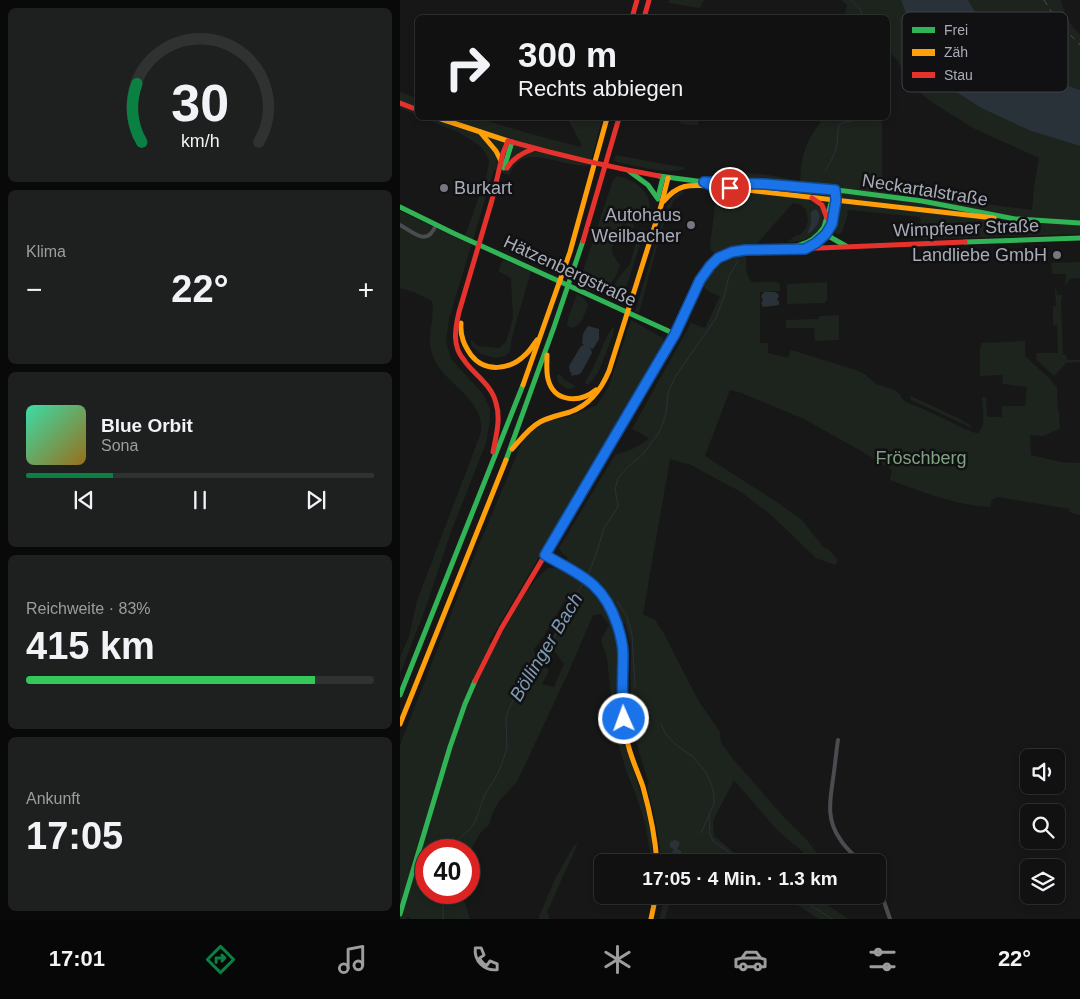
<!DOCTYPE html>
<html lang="de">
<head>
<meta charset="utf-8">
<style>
	:root { --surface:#111; --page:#1e1f1f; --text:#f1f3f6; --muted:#9c9d9f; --line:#303131; --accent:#0b8043 }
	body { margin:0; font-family:Helvetica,sans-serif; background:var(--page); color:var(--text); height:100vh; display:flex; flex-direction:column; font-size:19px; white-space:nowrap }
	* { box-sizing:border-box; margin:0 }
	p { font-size:16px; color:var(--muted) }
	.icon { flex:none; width:28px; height:28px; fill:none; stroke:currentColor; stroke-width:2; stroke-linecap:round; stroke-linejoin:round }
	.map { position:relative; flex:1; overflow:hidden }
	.side { display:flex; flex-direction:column; gap:8px; padding:8px; background:#090909; width:400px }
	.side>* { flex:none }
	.banner { position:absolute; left:15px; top:15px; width:475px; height:105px; border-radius:8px; box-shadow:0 2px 8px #0003,0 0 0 1px var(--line); background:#111; color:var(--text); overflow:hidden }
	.fabs { position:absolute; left:620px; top:749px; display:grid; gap:10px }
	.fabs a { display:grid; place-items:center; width:45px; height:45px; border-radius:8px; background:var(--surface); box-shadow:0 2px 8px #0003,0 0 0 1px var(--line); font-size:25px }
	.speed { position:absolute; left:15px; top:839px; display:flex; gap:10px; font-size:25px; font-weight:700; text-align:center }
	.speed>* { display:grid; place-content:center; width:65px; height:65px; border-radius:50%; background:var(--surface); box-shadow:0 2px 8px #0003,0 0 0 1px var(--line); line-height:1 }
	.speed .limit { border:8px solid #d22; background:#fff; color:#111 }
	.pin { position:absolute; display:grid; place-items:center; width:42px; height:42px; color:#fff; margin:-21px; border:2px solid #fff; border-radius:50%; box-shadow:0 1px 5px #0007 }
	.me { position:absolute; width:55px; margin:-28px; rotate:358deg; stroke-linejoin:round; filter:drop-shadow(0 0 4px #0008) }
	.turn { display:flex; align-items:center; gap:18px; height:105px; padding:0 20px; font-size:22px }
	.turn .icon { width:65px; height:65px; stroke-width:2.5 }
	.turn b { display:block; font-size:35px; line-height:42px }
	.big { font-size:38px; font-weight:700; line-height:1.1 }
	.side .widget { flex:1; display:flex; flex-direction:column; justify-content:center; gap:8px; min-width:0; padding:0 18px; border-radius:8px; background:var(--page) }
	.side .dial { align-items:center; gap:0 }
	.dial svg { height:130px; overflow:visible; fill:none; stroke:var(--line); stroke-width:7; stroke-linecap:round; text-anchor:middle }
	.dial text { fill:var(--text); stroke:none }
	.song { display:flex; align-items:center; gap:15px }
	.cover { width:60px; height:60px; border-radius:8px; background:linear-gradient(135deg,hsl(160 70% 55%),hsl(40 70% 35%)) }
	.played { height:5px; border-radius:2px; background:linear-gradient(90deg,var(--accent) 25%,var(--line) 25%) }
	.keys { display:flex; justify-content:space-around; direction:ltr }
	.heat { display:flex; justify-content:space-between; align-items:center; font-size:28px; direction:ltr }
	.charge { height:8px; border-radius:4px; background:linear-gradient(90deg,#34c759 83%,var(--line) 0) }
	.trip { position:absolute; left:194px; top:854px; width:292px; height:50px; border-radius:8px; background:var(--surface); box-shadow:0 2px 8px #0003,0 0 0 1px var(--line); font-weight:700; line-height:50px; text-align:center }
	.menu { display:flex; height:80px; justify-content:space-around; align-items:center; background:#070707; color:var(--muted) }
	.menu .icon { width:35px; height:35px }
	.menu .active { color:var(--accent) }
	.menu b { font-size:22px; color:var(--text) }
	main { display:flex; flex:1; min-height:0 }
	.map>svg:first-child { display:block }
	.green { fill:#1d241e; fill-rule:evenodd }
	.water { fill:#2a3239 }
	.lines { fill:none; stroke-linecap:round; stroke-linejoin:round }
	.stream { stroke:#2a3239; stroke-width:1 }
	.street { stroke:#4b4c50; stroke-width:4 }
	.fast { stroke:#30b455; stroke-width:5 }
	.slow { stroke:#ff9f0a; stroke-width:5 }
	.jam { stroke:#e5322d; stroke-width:5 }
	.rail { stroke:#4b4c4f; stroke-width:1; stroke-dasharray:6 5; stroke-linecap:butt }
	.route-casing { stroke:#114b97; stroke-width:12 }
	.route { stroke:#1a73e8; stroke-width:9 }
	.poi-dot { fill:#757880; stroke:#111113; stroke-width:2 }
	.labels { text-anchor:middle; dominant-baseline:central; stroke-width:5; stroke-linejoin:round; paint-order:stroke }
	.poi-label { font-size:18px; fill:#a8adb8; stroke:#111113; text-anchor:end }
	.street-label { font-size:18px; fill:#a8adb8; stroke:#111113 }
	.park-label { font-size:18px; fill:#7fa381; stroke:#111113 }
	.water-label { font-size:19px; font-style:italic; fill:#7f9bb3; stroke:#111113 }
	.key { fill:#111113; stroke:#3e4045; stroke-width:1 }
	.key-label { font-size:14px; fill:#a8adb8 }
</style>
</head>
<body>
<main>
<section class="side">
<div class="widget dial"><svg viewBox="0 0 100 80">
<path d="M14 69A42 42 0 1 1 86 69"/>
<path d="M14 69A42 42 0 0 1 11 33" stroke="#0b8043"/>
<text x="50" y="56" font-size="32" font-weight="700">30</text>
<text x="50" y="72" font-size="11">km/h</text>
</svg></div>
<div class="widget"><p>Klima</p>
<div class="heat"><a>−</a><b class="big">22°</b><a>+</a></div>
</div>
<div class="widget">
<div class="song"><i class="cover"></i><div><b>Blue Orbit</b><p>Sona</p></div></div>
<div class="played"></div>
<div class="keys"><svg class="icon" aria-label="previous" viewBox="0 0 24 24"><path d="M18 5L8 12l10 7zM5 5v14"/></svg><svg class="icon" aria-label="pause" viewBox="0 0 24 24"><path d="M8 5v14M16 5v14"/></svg><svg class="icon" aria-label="next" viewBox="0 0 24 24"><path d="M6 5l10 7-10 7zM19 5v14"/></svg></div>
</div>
<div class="widget"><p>Reichweite · 83%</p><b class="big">415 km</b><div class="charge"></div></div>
<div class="widget"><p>Ankunft</p><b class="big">17:05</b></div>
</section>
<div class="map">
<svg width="680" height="919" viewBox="0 0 680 919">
	<rect width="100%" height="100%" fill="#171717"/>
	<g class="green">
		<polygon points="269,0 304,0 300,8 268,3"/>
		<path d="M441,0H501L516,41L532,68L556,92L583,109L631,131L680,146V234L523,239L520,217L449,210L447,211L448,214L442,232L440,234H437L434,232L438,209L428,208L422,226L412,237L411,236L401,241L387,242L397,235H400L406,228L408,220L406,210L402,205L393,203L355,246L333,247L316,253L311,251L310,246L315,206L318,200L323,199L313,193L316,170L368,175L400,181C401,172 401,162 404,153C407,140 416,129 423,118H482V191L632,210L634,188L639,158L575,129L533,103L517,90L497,60L488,51V18L444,17L447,5Z"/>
		<path d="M568,0H661C664,14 669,25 680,34V90L645,77L621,59L580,20Z"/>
		<polygon points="0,92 17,98 17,115 0,108"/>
		<path d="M23,118H78L131,134L181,147V143L167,118H202L190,166C183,165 177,166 171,164C146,160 122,146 109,175L94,170L49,319L46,341L51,359L83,394L90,409V421L86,443L51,532L27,604L0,674V658L9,636L17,601L80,435C81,432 82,427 81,424C79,397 45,383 34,359C24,336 36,321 32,301L14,292L0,288V211L63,241L86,178L89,162L87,156L84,151L80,146L73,141L58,132Z"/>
		<polygon points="281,118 299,118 298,125 288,125 280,123"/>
		<path d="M216,155L221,156L286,168C273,176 232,165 216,162L214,160Z"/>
		<path d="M217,176C230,179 245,186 249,201C250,207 248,215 247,221L244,223L238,221L233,223L234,227L232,228L223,224L221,226L212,248V253L220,266C213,286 202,298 180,286L182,274L210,189L213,180Z"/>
		<polygon points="282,191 284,192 274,200 266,218 260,235 239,313 235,312 267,206 273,197"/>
		<path d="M240,228L243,229L244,233L222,300C217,302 211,302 208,296L217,280L230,264Z"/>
		<path d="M335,255L346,256C347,267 344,272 352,282C360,283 374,280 380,284V291L360,292V343H368V353L388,358L391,350L459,371L466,375L476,384L494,390L500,394L503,400L508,403L521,408L572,432L578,433C587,426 582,408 582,397H586L587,417H602V406H625L627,387L603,384L602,375L580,376V348L582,343L625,341V356L651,380V381L657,387L658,410L659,412L660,429L643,436L630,435L631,455L661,462L680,463V515L669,512L670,509L597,497L592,500L590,507C555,505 522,492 490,480L492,470L463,452L404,419L339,392L330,390L305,456L372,499L401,519L424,548L428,549L438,560L435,565L416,558L369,513L341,492L291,465L270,459L243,614L255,620L263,632L298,700L320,732V738L322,744L334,760L381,814L406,839L422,860L440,862H415L378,831L334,780L313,821L314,836L341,858L365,862H323L301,858L298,862H261C260,837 254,812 247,788L249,784L237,745L232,723L231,696V645L225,623L214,625L218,640L219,667L218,708L221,732L245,806L252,839V862L245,823L236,795L226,770L215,733L211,717V697L209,677L207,658L202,644V638L209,625L201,614L193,615L169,671L117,782L100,800L93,812L89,825L81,832L69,853V850H26V892L62,893L70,919H11L8,917L6,919H0V745L60,591L119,449L125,438L133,430L143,423L159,418L168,417L197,405L209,386L231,320L263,338L264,344L261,350L89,642L95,646C111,620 124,587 148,568H161L168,558L162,553L159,548L215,455C228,451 239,447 249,438L232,429L291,323L305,328L320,296C315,294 308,292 305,288C295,275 327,260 335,255ZM165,600L168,603L163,610L157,629L148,643L164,664L154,687L142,684L149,670L143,666L133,650L144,636Z"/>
		<polygon points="103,260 131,271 112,337 110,351 105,356 96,358 81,354 72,346 70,339 78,346 99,348 106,342 113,318 111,278 98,271"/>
		<polygon points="680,262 680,278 670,279 665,286 666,274 652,274 651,263"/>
		<polygon points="427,282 427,300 425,303 387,304 387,284"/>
		<polygon points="655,289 656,289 657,295 662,295 662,299 661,299 663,355 666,355 667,360 680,360 680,362 666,363 654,376 637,360 636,358 637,353 658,353 657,325 653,325 653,306 656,306"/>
		<path d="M177,294C183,297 186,300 188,306C182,318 185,320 173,328L167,326L168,318Z"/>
		<polygon points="439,315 439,339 438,340 415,341 414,328 386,328 386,320 419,319 419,316"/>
		<path d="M212,328H214L213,335L198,373L189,384L187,385L185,382C197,365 201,345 212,328Z"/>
		<path d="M160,374L163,379L175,386L174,388L168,389C162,386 156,383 157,375Z"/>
		<polygon points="511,396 560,419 573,427 570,427 511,400 510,397"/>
		<polygon points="178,843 147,912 150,919 138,919 156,877 174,846"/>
		<polygon points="264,895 272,895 265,919 260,919"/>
		<polygon points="388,895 413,895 448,919 419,919 399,906"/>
	</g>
	<g class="water">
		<polygon points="501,0 568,0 580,20 621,59 645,77 680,90 680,146 631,131 583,109 556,92 532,68 516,41"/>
		<path d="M416,209C424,217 417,227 410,233H408C408,230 411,226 411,222C412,215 408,213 416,209Z"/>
		<polygon points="364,292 375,292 378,294 379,296 377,300 379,301 379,305 363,307 361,303 363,300 361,296"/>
		<polygon points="188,326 199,329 199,339 193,349 188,347 191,349 192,353 181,373 177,375 174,375 173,376 171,375 172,374 170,372 169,366 181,346 184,345 182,343 183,334"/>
		<path d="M275,840C281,841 280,845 277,849L281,851L282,855L279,859L277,860L272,857L271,853L274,850L270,847V842Z"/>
	</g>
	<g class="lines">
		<g class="stream">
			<path d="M451,0C456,4 463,11 463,18"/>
			<path d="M425,171C429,164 434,157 436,149C438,141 437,133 439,125L445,122L453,121L455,118"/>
			<polyline points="187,577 196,555 204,528 217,509 218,505 215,489 218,478 229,466 244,453 260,431 266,414 268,393 275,377 316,318 324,297 329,276 338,261"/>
			<polyline points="217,601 227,617 232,635 235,687"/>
			<polyline points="261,724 265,733 275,744 292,756 305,771 311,783 314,795 314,804 309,815 310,834 313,841 326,850 334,858"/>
			<polyline points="301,833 309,815"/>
			<polyline points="51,850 56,841 69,830 75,822 85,794 96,777 101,766 107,748 106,720 108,711 125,675 132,665 152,644 164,611 173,600 185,580"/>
			<polyline points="43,892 43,919"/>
			<polyline points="395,895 432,919"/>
		</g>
		<g class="street">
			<path d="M0,225C15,233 27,247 36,225"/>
			<path d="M438,740C436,753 435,766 433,779C430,801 426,819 440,839C445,848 454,855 461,862"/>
			<polyline points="478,886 481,893 490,919"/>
		</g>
		<g class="fast">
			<polyline points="104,168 112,142"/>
			<polyline points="229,171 248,185 258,199"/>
			<polyline points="259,176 304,182 365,184 445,191 522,201 621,220"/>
			<polyline points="258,197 263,177"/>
			<polyline points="0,207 53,233 275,334"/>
			<polyline points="618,219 680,223"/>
			<polyline points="423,233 446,246"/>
			<polyline points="565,242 680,238"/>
			<polyline points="106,460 154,327 183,241"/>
			<path d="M161,528C198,465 236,404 271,341C277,329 283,318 289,307C296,290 301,273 315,261C346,235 400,265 424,227L435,190"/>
			<polyline points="0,695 123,385"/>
			<polyline points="0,914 50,747 65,704 75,681"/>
		</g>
		<g class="slow">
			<polyline points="38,118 108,141"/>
			<polyline points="80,132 96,151 101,161"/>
			<polyline points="308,184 312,186 594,218"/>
			<path d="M264,201C279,183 290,185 312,186"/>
			<path d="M408,247C429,236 436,221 436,198"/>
			<path d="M61,323C60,336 64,345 71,355C85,373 110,370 125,355C130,351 133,345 137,340"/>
			<path d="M147,355C147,363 146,371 148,379C154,403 180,403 196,390"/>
			<polyline points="123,385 170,252 207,118"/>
			<path d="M112,449C121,439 129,428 140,422C149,417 160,415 170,412C190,405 201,390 209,371L261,206L268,178"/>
			<path d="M145,555C161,564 180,572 194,584C237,623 216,690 227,740C230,756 238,772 243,787C250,812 255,836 257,862"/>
			<polyline points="0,724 106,460"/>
			<polyline points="251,919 256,895"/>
		</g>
		<g class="jam">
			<polyline points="232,18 237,0"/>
			<polyline points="244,18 249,0"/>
			<polyline points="0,103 18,110"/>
			<path d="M108,141C158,155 208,167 259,176"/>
			<path d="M107,168C113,158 122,153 133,149"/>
			<polyline points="412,198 422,205 427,218"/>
			<polyline points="183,241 219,118"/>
			<polyline points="395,249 565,242"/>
			<path d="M93,452C96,436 101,419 96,403C94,394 88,386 82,380C76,373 69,368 64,360C52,346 55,329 59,312L92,200L103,153L108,141"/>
			<polyline points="75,681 101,629 161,528"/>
		</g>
		<polyline class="rail" points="644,0 658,22 680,45"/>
	</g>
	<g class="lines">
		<defs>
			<path id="route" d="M224,719C221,698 223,676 223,654C223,644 220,633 217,624C203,582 180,575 145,555L275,334L300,280L310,266L318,258L332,252L345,250L405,249L416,243L426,234L432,224L436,200L435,190L365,184L304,182L312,186L330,188"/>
		</defs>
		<use href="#route" class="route-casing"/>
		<use href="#route" class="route"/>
	</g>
	<g class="poi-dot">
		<circle cx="44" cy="188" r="5"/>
		<circle cx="291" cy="225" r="5"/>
		<circle cx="657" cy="255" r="5"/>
	</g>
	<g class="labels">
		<g class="poi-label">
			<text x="54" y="188" text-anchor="start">Burkart</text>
			<text x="281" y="215">Autohaus<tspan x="281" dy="21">Weilbacher</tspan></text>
			<text x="647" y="255">Landliebe GmbH</text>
		</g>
		<g class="street-label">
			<text transform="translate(525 190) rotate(9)">Neckartalstraße</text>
			<text transform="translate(566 228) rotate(-2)">Wimpfener Straße</text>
			<text transform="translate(170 271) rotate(25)">Hätzenbergstraße</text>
		</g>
		<g class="park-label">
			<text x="521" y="458">Fröschberg</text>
		</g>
		<g class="water-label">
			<text transform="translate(146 647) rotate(-59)">Böllinger Bach</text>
		</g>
	</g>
	<rect x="502" y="12" width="166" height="80" rx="8" class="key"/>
	<rect x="512" y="27" width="23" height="6" fill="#30b455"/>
	<rect x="512" y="49" width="23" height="7" fill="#ff9f0a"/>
	<rect x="512" y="72" width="23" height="6" fill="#e5322d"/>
	<g class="key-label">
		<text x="544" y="35">Frei</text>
		<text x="544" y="57">Zäh</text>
		<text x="544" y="80">Stau</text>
	</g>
</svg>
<div class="fabs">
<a><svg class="icon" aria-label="sound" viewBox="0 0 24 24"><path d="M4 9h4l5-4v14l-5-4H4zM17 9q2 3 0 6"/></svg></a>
<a><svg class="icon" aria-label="search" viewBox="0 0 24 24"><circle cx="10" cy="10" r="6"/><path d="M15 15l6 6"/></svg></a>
<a><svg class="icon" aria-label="layers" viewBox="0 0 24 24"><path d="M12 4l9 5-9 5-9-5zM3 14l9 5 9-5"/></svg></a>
</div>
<div class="speed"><div class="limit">40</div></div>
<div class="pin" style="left:330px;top:188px;background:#d93025"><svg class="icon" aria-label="arrive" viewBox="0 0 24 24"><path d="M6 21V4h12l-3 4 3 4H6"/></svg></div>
<svg class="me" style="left:224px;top:719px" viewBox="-20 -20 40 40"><circle r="17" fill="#1a73e8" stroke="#fff" stroke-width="3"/><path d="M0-11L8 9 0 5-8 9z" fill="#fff"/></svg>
<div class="trip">17:05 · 4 Min. · 1.3 km</div>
<div class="banner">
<div class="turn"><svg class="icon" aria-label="right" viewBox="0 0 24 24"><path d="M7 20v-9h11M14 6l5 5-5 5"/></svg><div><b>300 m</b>Rechts abbiegen</div></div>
</div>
</div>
</main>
<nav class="menu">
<b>17:01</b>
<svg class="icon active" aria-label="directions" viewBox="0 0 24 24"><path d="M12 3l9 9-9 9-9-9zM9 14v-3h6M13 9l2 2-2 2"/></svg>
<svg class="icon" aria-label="music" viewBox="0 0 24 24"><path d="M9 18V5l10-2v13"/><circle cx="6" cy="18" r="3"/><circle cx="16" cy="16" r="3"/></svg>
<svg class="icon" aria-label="phone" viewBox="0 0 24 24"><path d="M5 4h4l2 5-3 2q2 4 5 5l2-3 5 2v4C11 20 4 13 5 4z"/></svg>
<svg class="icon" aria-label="climate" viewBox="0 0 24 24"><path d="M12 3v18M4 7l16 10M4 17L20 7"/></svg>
<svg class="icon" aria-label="car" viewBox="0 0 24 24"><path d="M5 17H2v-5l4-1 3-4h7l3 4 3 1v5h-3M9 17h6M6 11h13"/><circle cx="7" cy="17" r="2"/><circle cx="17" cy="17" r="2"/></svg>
<svg class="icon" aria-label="filters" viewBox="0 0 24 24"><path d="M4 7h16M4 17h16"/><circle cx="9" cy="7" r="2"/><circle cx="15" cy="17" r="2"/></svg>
<b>22°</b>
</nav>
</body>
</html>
